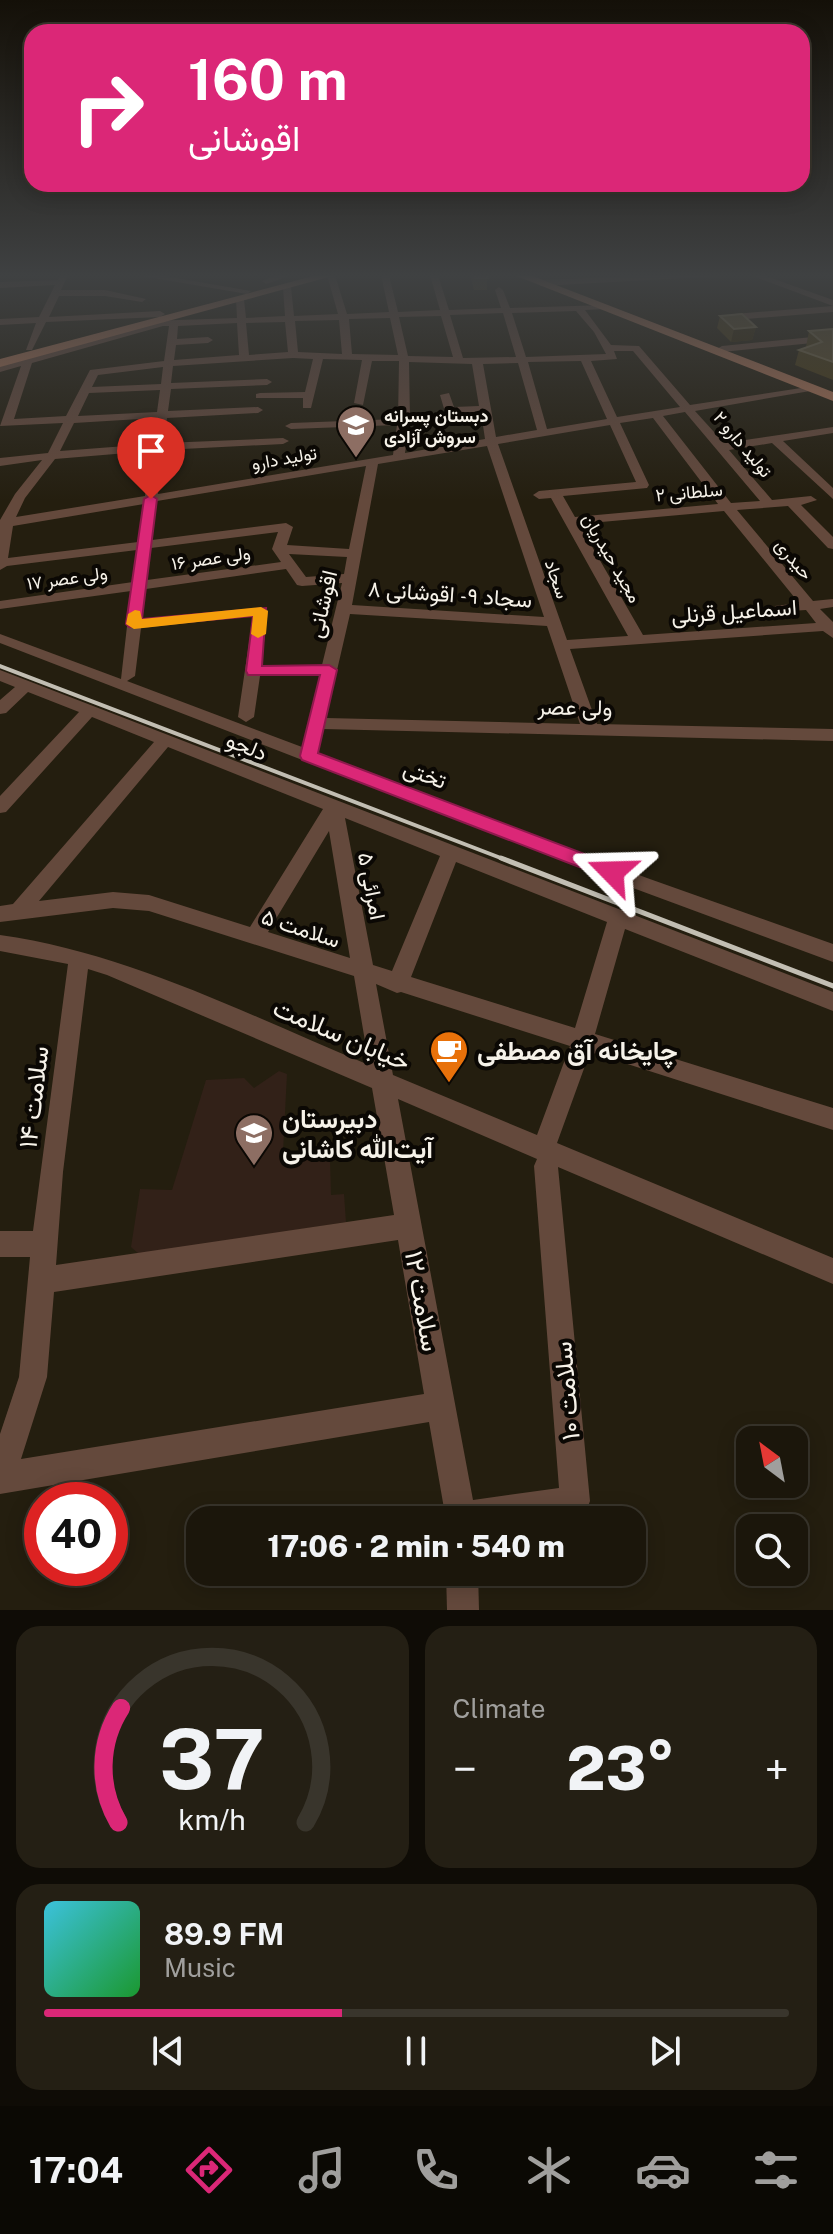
<!DOCTYPE html>
<html lang="en">
<head>
<meta charset="utf-8">
<style>
	:root { --surface:#1b160b; --page:#241f14; --text:#f1f3f6; --muted:#a09f9d; --line:#39352c; --accent:#db2777 }
	body { margin:0; font-family:"Public Sans",Vazirmatn,sans-serif; background:var(--page); color:var(--text); height:100vh; display:flex; flex-direction:column; font-size:30px; white-space:nowrap }
	* { box-sizing:border-box; margin:0 }
	p { font-size:26px; color:var(--muted) }
	.icon { flex:none; width:44px; height:44px; fill:none; stroke:currentColor; stroke-width:2; stroke-linecap:round; stroke-linejoin:round }
	.map { position:relative; height:1610px; overflow:hidden }
	.drawer { display:flex; flex-direction:column; gap:16px; padding:16px; background:#0f0c06; flex:1 }
	.drawer>* { flex:none }
	.top-card { position:absolute; left:24px; top:24px; width:786px; height:168px; border-radius:24px; box-shadow:0 4px 20px #0003,0 0 0 2px var(--line); background:#db2777; color:#fff; overflow:hidden }
	.needle { width:52px; rotate:328deg }
	.buttons { position:absolute; left:736px; top:1426px; display:grid; gap:16px }
	.buttons a { display:grid; place-items:center; width:72px; height:72px; border-radius:16px; background:var(--surface); box-shadow:0 4px 20px #0003,0 0 0 2px var(--line); font-size:40px }
	.speed { position:absolute; left:24px; top:1482px; display:flex; gap:16px; font-size:40px; font-weight:700; text-align:center }
	.speed>* { display:grid; place-content:center; width:104px; height:104px; border-radius:50%; background:var(--surface); box-shadow:0 4px 20px #0003,0 0 0 2px var(--line); line-height:1 }
	.speed .limit { border:12px solid #d22; background:#fff; color:#111 }
	.pin { position:absolute; display:grid; place-items:center; width:68px; height:68px; color:#fff; margin:-82px -34px; border-radius:50% 50% 50% 0; rotate:-45deg; box-shadow:0 0 8px #0007 }
	.pin .icon { rotate:45deg }
	.me { position:absolute; width:88px; margin:-44px; rotate:292deg; stroke-linejoin:round; filter:drop-shadow(0 0 6px #0008) }
	.turn { display:flex; align-items:center; gap:28px; height:168px; padding:0 32px; font-size:36px }
	.turn .icon { width:104px; height:104px; stroke-width:2.5 }
	.turn b { display:block; font-size:56px; line-height:68px }
	.big { font-size:60px; font-weight:800; line-height:1.1 }
	.drawer .tile { flex:1; display:flex; flex-direction:column; justify-content:center; gap:12px; min-width:0; padding:0 28px; border-radius:24px; background:var(--page) }
	.drawer .dial { align-items:center; gap:0 }
	.dial svg { height:208px; overflow:visible; fill:none; stroke:var(--line); stroke-width:7; stroke-linecap:round; text-anchor:middle }
	.dial text { fill:var(--text); stroke:none }
	.song { display:flex; align-items:center; gap:24px }
	.cover { width:96px; height:96px; border-radius:12px; background:linear-gradient(135deg,hsl(190 70% 55%),hsl(130 70% 35%)) }
	.played { height:8px; border-radius:4px; background:linear-gradient(90deg,var(--accent) 40%,var(--line) 40%) }
	.keys { display:flex; justify-content:space-around; direction:ltr }
	.heat { display:flex; justify-content:space-between; align-items:center; font-size:44px; direction:ltr }
	.drawer .tiles { flex:1; display:grid; gap:16px; grid-template-columns:1fr 1fr }
	.tile:last-child { grid-column:span 2 }
	.trip { position:absolute; left:186px; top:1506px; width:460px; height:80px; border-radius:24px; background:var(--surface); box-shadow:0 4px 20px #0003,0 0 0 2px var(--line); font-weight:800; line-height:80px; text-align:center }
	.tabs { display:flex; height:128px; justify-content:space-around; align-items:center; background:#0b0904; color:var(--muted) }
	.tabs .icon { width:56px; height:56px }
	.tabs .on { color:var(--accent) }
	.tabs b { font-size:36px; color:var(--text) }
	.map>svg:first-child { display:block }
	.education { fill:#322118 }
	.lines { fill:none; stroke-linecap:round; stroke-linejoin:round }
	.minor { fill:#64493c; fill-rule:evenodd }
	.major { fill:#aa7256; fill-rule:evenodd }
	.rail-far1 { stroke:#c2beb3; stroke-width:4 }
	.rail { stroke:#c2beb3; stroke-width:5 }
	.wall { fill:#483b16 }
	.shaded-wall { fill:#32270a }
	.building { fill:#5b4e2d; stroke:#73684a; stroke-width:2 }
	.route { fill:#db2777; stroke:#8e194d; stroke-width:2 }
	.slow { fill:#f59e0b }
	.labels { text-anchor:middle; dominant-baseline:central; stroke-width:8; stroke-linejoin:round; paint-order:stroke }
	.far-poi-label { font-size:18px; font-weight:bold; fill:#f6f2e9; stroke:#0b0804; text-anchor:start }
	.far-street-label { font-size:18px; fill:#f6f2e9; stroke:#0b0804 }
	.street-label { font-size:22px; fill:#f6f2e9; stroke:#0b0804 }
	.near-street-label { font-size:26px; fill:#f6f2e9; stroke:#0b0804 }
	.near-poi-label { font-size:26px; font-weight:bold; fill:#f6f2e9; stroke:#0b0804; text-anchor:start }
</style>
</head>
<body>
<div class="map">
<svg width="833" height="1610" viewBox="0 0 833 1610">
	<rect width="100%" height="100%" fill="#241e0f"/>
	<polygon class="education" points="279,1071 287,1074 283,1152 330,1158 331,1195 344,1194 346,1222 140,1255 131,1247 140,1189 172,1190 206,1080 244,1078 254,1088"/>
	<g class="lines">
		<g class="minor">
			<polygon points="60,275 68,275 61,290 105,290 146,299 142,302 105,296 59,296 49,317 160,311 165,314 160,317 46,322 32,350 26,350 36,323 0,325 0,319 39,317 55,285 0,288 0,282 58,280"/>
			<polygon points="136,275 159,275 251,291 247,294"/>
			<polygon points="277,275 292,275 266,284 262,281"/>
			<path d="M327,275H335L347,314L389,312L381,275H389L398,312L440,310L430,275H438L449,310L501,308L495,290L499,287L503,290L510,308L606,305V309L585,310L611,345L639,346L690,405L814,386V390L810,391L695,411L724,443L833,427V433L783,441L833,488V499L772,443L729,450L772,500L811,496L817,500L801,505L833,537V549L828,548L788,506L737,510L813,601L833,599V607L820,609L833,622V638L823,631L570,649L597,724L833,729V741L323,729L317,753L647,878L833,944V962L633,888L0,643V634L121,679L131,591L0,609V601L133,582L137,550L7,566L0,570V520L15,494L42,460L0,466V458L48,453L63,423L0,426L21,366L0,372V366L24,359L26,353H34L35,356L146,326L149,321L237,318L236,299L240,296L244,299L246,318L285,316L283,287L287,284L291,287L294,316L338,314ZM576,311L594,332L606,354L526,357L512,313ZM503,313L516,357L463,358L450,315ZM441,316L453,357L408,356L399,317ZM390,318L398,355L352,354L349,319ZM339,320L342,354L298,352L295,321ZM285,322L288,352L249,355L246,323ZM237,323L239,355L174,360L176,345L208,343L213,340L208,337L177,339L178,326ZM163,326H169L164,361L90,370L66,416L14,419L32,363ZM614,351H633L680,407L617,417L591,361L617,359ZM293,358L313,359L305,392L260,393L256,394V398H303V408H311L323,359L362,360L354,403L363,405L372,361H399L398,419L291,423L285,426L291,429L397,425L393,455L158,494L163,450L283,444L289,441L283,438L164,443L167,418L258,413L263,410L258,407L168,411L171,389L267,385L272,382L267,379L171,383L173,366ZM581,361L607,419L547,429L528,362ZM409,362L472,364L479,406L454,407L449,393L440,395L445,412H481L485,439L405,453L410,418ZM518,363L537,430L496,437L483,364ZM163,367L161,384L92,387L98,375ZM160,390L157,412L78,416L89,393ZM685,412L760,501L731,503L663,416ZM156,418L152,444L60,451L74,423ZM653,418L718,504L575,517L563,496L647,488L649,485L620,423ZM610,425L636,482L539,491L533,495L539,499L551,498L628,636L567,640L498,444ZM487,446L544,617L352,605L378,464ZM151,451L145,496L16,517L25,498L55,459ZM366,466L349,549L287,545L293,527L286,523L152,540L157,501ZM144,504L138,542L8,558L13,526ZM724,511L799,603L775,606V612L806,610L816,623L643,635L579,524ZM278,532L272,549L281,562L147,580L151,548ZM289,554L347,557L344,574L306,577ZM286,569L297,585L302,586L342,583L322,665L261,666L268,611L266,608L142,619L146,589ZM350,614L547,626L580,724L326,718ZM253,616L238,717L246,722L254,717L260,676L320,675L302,747L127,681L135,676L141,628Z"/>
			<polygon points="665,275 739,275 541,286 537,283 541,280"/>
			<polygon points="750,275 763,275 833,300 833,306"/>
			<polygon points="833,306 833,312 734,320 729,317 734,314"/>
			<polygon points="833,335 833,341 722,352 717,349 722,346"/>
			<path d="M0,670L833,992V1011L625,929L595,1034L833,1108V1130L590,1052L557,1143L833,1258V1284L558,1167L590,1501L586,1512L549,1520H446L429,1422L0,1494V1434L19,1377L30,1257H0V1231H33L68,964L0,951V935C129,953 248,1015 369,1065L354,976L149,911L113,908L0,922V906L13,904L154,742L92,717L6,812L0,813V796L79,712L28,692L6,713L0,714V700L15,687L0,681ZM168,747L323,809L250,927L149,895L113,892L39,901ZM345,818L440,856L392,971L373,965ZM329,831L350,958L268,932ZM456,862L607,922L575,1028L411,977ZM88,969L107,975L372,1088L394,1215L56,1265L63,1172ZM376,984L397,993L401,992L570,1046L537,1135L393,1075ZM398,1099L537,1159L534,1166L559,1488L473,1500ZM398,1240L424,1394L21,1459L47,1377L54,1292Z"/>
			<polygon points="446,1572 478,1572 479,1610 447,1610"/>
		</g>
		<g class="major">
			<polygon points="317,275 336,275 0,367 0,359"/>
			<polygon points="514,275 530,275 833,392 833,401"/>
		</g>
		<polyline class="rail-far1" points="0,666 506,860"/>
		<polyline class="rail" points="501,858 833,986"/>
	</g>
	<g class="wall">
		<polygon points="470,275 487,275 487,290 474,290"/>
		<polygon points="720,316 756,327 752,340 731,342 717,328"/>
		<polygon points="833,329 833,380 795,365 799,350 806,347 809,331"/>
	</g>
	<polygon class="shaded-wall" points="756,327 752,340 731,342 734,329"/>
	<g class="building">
		<polygon points="474,275 487,275 488,278 475,278"/>
		<polygon points="742,314 756,327 734,329 720,316"/>
		<polygon points="833,329 833,362 799,350 822,342 809,331"/>
	</g>
	<linearGradient id="sky" x2="0" y2="1"><stop stop-color="#141008"/><stop offset="0.55" stop-color="#3f4142"/><stop offset="1" stop-color="#3f4142" stop-opacity="0"/></linearGradient>
	<rect width="833" height="501" fill="url(#sky)"/>
	<polygon class="route" points="151,495 157,499 142,619 266,608 262,666 329,665 337,670 318,753 619,867 622,872 619,877 605,877 302,760 300,756 320,675 248,675 246,671 253,616 129,627 126,624 144,499"/>
	<polygon class="slow" points="261,607 268,611 266,634 258,638 251,634 253,616 134,629 126,624 128,614 135,610 140,611 142,619"/>
	<defs>
		<symbol id="school-pin" viewBox="-11 -11 22 30"><path d="M0 17L-7.5 6A9.5 9.5 0 1 1 7.5 6Z" fill="#8d6e63" stroke="#0b0804"/><path d="M0-5L7-2L0 1L-7-2ZM-4 1L0 2.5L4 1V4Q0 6-4 4Z" fill="#fff"/></symbol>
		<symbol id="cafe-pin" viewBox="-11 -11 22 30"><path d="M0 17L-7.5 6A9.5 9.5 0 1 1 7.5 6Z" fill="#e8710a" stroke="#0b0804"/><path d="M-5.5-4.5H6V0H3Q3 3.5 0 3.5H-2.5Q-5.5 3.5-5.5 0ZM3-3.2v2h1.7v-2ZM-6 4.5H4V6H-6Z" fill="#fff"/></symbol>
	</defs>
	<g fill-rule="evenodd">
		<use href="#school-pin" x="334" y="403" width="44" height="60"/>
		<use href="#cafe-pin" x="427" y="1028" width="44" height="60"/>
		<use href="#school-pin" x="232" y="1111" width="44" height="60"/>
	</g>
	<g class="labels">
		<g class="far-poi-label">
			<text x="384" y="415">دبستان پسرانه<tspan x="384" dy="21">سروش آزادی</tspan></text>
		</g>
		<g class="far-street-label">
			<text transform="translate(743 444) rotate(50)">تولید دارو ۲</text>
			<text transform="translate(284 458) rotate(-10)">تولید دارو</text>
			<text transform="translate(689 492) rotate(-5)">۲ سلطانی</text>
			<text transform="translate(211 558) rotate(-8)">ولی عصر ۱۶</text>
			<text transform="translate(612 558) rotate(60)">مجید حیدریان</text>
			<text transform="translate(794 559) rotate(50)">حیدری</text>
			<text transform="translate(67 578) rotate(-8)">ولی عصر ۱۷</text>
			<text transform="translate(557 579) rotate(71)">سجاد</text>
		</g>
		<g class="street-label">
			<text transform="translate(450 594) rotate(4)">سجاد ۹ - اقوشانی ۸</text>
			<text transform="translate(322 604) rotate(-77)">اقوشانی</text>
			<text transform="translate(734 611) rotate(-4)">اسماعیل قرنلی</text>
			<text transform="translate(575 707) rotate(1)">ولی عصر</text>
			<text transform="translate(247 746) rotate(22)">دلجو</text>
			<text transform="translate(425 774) rotate(20)">تختی</text>
			<text transform="translate(372 886) rotate(79)">امرائی ۵</text>
			<text transform="translate(301 928) rotate(18)">سلامت ۵</text>
		</g>
		<g class="near-street-label">
			<text transform="translate(342 1034) rotate(23)">خیابان سلامت</text>
			<text transform="translate(33 1097) rotate(-83)">سلامت ۱۴</text>
			<text transform="translate(423 1301) rotate(80)">سلامت ۱۲</text>
			<text transform="translate(566 1391) rotate(-95)">سلامت ۱۰</text>
		</g>
		<g class="near-poi-label">
			<text x="477" y="1050">چایخانه آق مصطفی</text>
			<text x="282" y="1118">دبیرستان<tspan x="282" dy="30">آیت‌الله کاشانی</tspan></text>
		</g>
	</g>
</svg>
<div class="buttons">
<a><svg class="needle" viewBox="-14 -14 28 28"><path d="M0-13l5 13h-10z" fill="#e53935"/><path d="M0 13l5-13h-10z" fill="#a09f9d"/></svg></a>
<a><svg class="icon" aria-label="search" viewBox="0 0 24 24"><circle cx="10" cy="10" r="6"/><path d="M15 15l6 6"/></svg></a>
</div>
<div class="speed"><div class="limit">40</div></div>
<div class="pin" style="left:151px;top:499px;background:#d93025"><svg class="icon" aria-label="arrive" viewBox="0 0 24 24"><path d="M6 21V4h12l-3 4 3 4H6"/></svg></div>
<svg class="me" style="left:612px;top:872px" viewBox="-20 -20 40 40"><path d="M0-17L14 15 0 8-14 15z" fill="#db2777" stroke="#fff" stroke-width="4"/></svg>
<div class="trip">17:06 · 2 min · 540 m</div>
<div class="top-card">
<div class="turn"><svg class="icon" aria-label="right" viewBox="0 0 24 24"><path d="M7 20v-9h11M14 6l5 5-5 5"/></svg><div><b>160 m</b>اقوشانی</div></div>
</div>
</div>
<section class="drawer">
<div class="tiles">
<div class="tile dial"><svg viewBox="0 0 100 80">
<path d="M14 69A42 42 0 1 1 86 69"/>
<path d="M14 69A42 42 0 0 1 15 25" stroke="#db2777"/>
<text x="50" y="56" font-size="32" font-weight="700">37</text>
<text x="50" y="72" font-size="11">km/h</text>
</svg></div>
<div class="tile"><p>Climate</p>
<div class="heat"><a>−</a><b class="big">23°</b><a>+</a></div>
</div>
<div class="tile">
<div class="song"><i class="cover"></i><div><b>89.9 FM</b><p>Music</p></div></div>
<div class="played"></div>
<div class="keys"><svg class="icon" aria-label="previous" viewBox="0 0 24 24"><path d="M18 5L8 12l10 7zM5 5v14"/></svg><svg class="icon" aria-label="pause" viewBox="0 0 24 24"><path d="M8 5v14M16 5v14"/></svg><svg class="icon" aria-label="next" viewBox="0 0 24 24"><path d="M6 5l10 7-10 7zM19 5v14"/></svg></div>
</div>
</div>
</section>
<nav class="tabs">
<b>17:04</b>
<svg class="icon on" aria-label="directions" viewBox="0 0 24 24"><path d="M12 3l9 9-9 9-9-9zM9 14v-3h6M13 9l2 2-2 2"/></svg>
<svg class="icon" aria-label="music" viewBox="0 0 24 24"><path d="M9 18V5l10-2v13"/><circle cx="6" cy="18" r="3"/><circle cx="16" cy="16" r="3"/></svg>
<svg class="icon" aria-label="phone" viewBox="0 0 24 24"><path d="M5 4h4l2 5-3 2q2 4 5 5l2-3 5 2v4C11 20 4 13 5 4z"/></svg>
<svg class="icon" aria-label="climate" viewBox="0 0 24 24"><path d="M12 3v18M4 7l16 10M4 17L20 7"/></svg>
<svg class="icon" aria-label="car" viewBox="0 0 24 24"><path d="M5 17H2v-5l4-1 3-4h7l3 4 3 1v5h-3M9 17h6M6 11h13"/><circle cx="7" cy="17" r="2"/><circle cx="17" cy="17" r="2"/></svg>
<svg class="icon" aria-label="filters" viewBox="0 0 24 24"><path d="M4 7h16M4 17h16"/><circle cx="9" cy="7" r="2"/><circle cx="15" cy="17" r="2"/></svg>
</nav>
</body>
</html>
